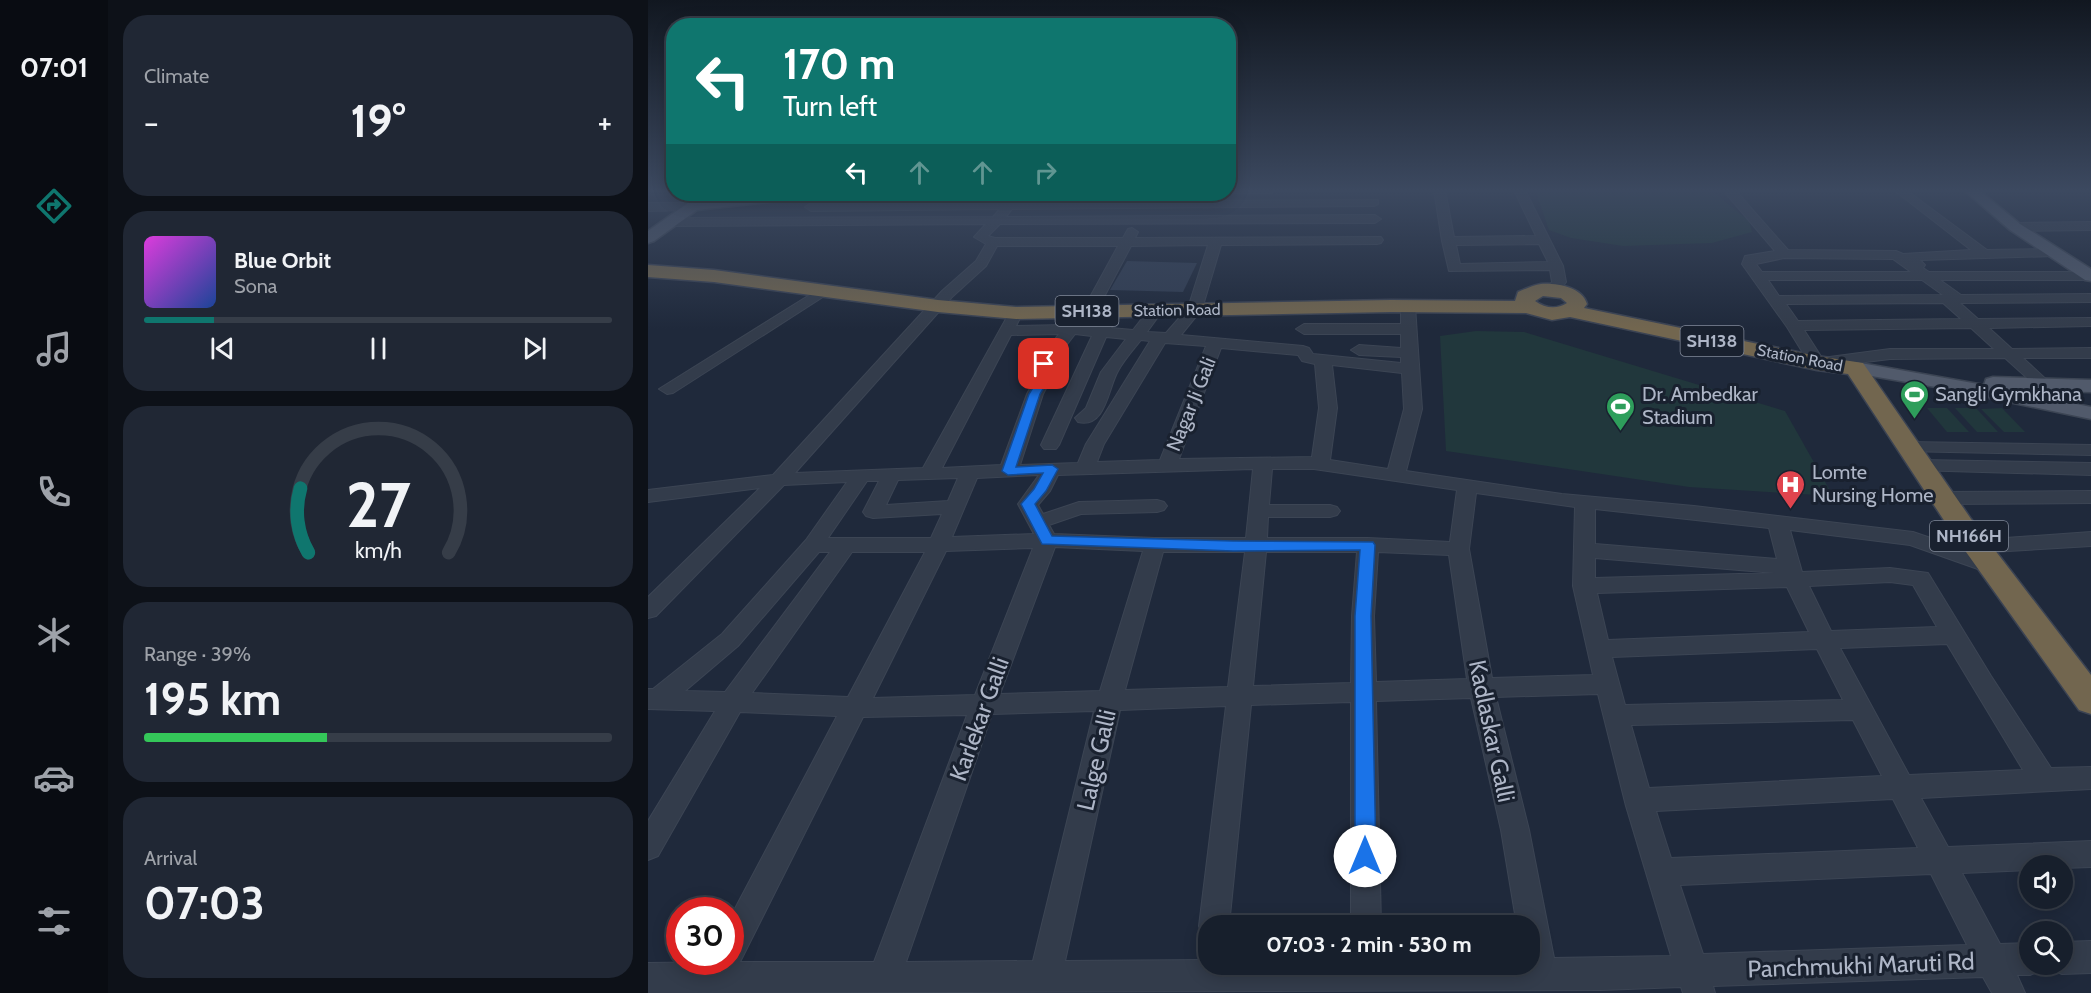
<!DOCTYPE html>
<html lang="en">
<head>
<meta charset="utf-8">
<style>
	:root { --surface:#171f2c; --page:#202734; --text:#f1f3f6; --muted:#9ea2a9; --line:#363d48; --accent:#0f766e }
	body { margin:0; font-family:Cabin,sans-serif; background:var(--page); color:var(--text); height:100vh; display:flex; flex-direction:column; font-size:22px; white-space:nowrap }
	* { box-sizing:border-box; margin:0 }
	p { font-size:20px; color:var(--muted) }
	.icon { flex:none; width:33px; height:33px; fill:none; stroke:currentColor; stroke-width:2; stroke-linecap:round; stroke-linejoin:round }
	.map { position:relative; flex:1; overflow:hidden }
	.details { display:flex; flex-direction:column; gap:15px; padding:15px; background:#0d1118; width:540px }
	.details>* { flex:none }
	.top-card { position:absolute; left:18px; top:18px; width:570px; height:183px; border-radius:24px; box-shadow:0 3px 15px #0003,0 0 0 2px var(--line); background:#0f766e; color:#fff; overflow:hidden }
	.tools { position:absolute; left:1371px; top:855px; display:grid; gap:12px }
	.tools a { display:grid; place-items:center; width:54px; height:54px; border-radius:50%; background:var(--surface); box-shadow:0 3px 15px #0003,0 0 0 2px var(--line); font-size:30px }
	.speed { position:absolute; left:18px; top:897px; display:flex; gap:12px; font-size:30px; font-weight:700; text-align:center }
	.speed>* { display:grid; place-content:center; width:78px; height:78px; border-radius:50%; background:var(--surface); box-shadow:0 3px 15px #0003,0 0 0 2px var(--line); line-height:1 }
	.speed .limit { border:9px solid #d22; background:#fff; color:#111 }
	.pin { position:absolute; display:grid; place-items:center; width:51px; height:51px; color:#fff; margin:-26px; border-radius:12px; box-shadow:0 3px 9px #0006 }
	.me { position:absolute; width:66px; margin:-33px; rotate:0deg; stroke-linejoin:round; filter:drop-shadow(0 0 4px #0008) }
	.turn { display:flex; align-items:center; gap:21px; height:126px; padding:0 18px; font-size:27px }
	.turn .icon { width:78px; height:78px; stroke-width:2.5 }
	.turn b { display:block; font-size:42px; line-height:51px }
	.lanes { display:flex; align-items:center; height:57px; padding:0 18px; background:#0003; justify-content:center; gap:30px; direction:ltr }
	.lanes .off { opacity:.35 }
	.big { font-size:45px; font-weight:700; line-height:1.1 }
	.details .tile { flex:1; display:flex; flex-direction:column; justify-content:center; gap:9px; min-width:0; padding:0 21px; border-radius:24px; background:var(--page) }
	.details .dial { align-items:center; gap:0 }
	.dial svg { height:156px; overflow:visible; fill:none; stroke:var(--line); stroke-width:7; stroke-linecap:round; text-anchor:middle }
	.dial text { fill:var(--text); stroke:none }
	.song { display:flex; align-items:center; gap:18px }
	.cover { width:72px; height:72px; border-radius:9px; background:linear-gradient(135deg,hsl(300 70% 55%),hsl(220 70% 35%)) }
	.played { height:6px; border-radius:3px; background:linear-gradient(90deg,var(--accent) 15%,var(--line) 15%) }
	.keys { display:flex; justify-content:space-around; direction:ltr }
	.heat { display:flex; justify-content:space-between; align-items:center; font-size:33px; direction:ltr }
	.charge { height:9px; border-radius:4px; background:linear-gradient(90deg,#34c759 39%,var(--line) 0) }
	.trip { position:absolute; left:550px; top:915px; width:342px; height:60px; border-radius:24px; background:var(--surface); box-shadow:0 3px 15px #0003,0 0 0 2px var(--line); font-weight:700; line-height:60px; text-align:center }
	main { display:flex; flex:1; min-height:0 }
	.dock { display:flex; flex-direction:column; width:108px; justify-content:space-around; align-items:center; background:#090c12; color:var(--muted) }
	.dock .icon { width:42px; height:42px }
	.dock .selected { color:var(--accent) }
	.dock b { font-size:27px; color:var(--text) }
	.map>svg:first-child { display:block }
	.green { fill:#21373c }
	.building { fill:#313d52 }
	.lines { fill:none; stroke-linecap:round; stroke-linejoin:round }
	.minor-casing { stroke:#3c4554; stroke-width:2 }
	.major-casing { stroke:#3c4554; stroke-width:3 }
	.highway-casing { stroke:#3b4353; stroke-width:3 }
	.minor { fill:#333c4b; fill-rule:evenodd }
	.major { fill:#515a6b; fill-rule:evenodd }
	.highway { fill:#72664f; fill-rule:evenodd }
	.route { fill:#1a73e8; stroke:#114b97; stroke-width:1.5 }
	.labels { text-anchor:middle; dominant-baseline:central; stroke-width:6; stroke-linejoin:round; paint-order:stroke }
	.far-street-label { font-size:16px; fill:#aeb6c7; stroke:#19212f }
	.shield { fill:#19212f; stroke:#818999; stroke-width:1.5 }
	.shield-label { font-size:18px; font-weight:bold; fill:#aeb6c7 }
	.poi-label { font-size:20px; fill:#aeb6c7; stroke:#19212f; text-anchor:start }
	.street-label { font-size:20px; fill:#aeb6c7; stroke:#19212f }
	.near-street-label { font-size:24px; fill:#aeb6c7; stroke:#19212f }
</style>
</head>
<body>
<main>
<nav class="dock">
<b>07:01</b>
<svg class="icon selected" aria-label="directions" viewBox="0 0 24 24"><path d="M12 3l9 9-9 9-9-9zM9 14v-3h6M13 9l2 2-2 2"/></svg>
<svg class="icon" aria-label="music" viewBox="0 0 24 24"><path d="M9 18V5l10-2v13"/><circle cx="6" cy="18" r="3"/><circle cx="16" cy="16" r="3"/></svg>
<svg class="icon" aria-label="phone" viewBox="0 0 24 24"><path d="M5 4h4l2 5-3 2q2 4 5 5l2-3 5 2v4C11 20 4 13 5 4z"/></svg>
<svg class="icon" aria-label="climate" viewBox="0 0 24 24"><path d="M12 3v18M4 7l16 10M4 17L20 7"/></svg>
<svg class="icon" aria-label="car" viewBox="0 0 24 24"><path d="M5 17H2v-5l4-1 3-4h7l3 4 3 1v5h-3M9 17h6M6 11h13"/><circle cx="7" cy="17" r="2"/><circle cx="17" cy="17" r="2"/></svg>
<svg class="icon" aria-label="filters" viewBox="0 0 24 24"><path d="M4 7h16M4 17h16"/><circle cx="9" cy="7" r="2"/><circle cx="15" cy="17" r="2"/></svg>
</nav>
<section class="details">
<div class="tile"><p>Climate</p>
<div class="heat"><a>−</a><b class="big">19°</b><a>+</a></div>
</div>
<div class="tile">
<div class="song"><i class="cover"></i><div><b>Blue Orbit</b><p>Sona</p></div></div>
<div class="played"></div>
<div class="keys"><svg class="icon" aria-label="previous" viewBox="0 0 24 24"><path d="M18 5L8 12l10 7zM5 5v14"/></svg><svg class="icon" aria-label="pause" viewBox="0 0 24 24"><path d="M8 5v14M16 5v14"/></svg><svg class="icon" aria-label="next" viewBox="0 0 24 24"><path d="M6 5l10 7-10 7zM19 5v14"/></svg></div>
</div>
<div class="tile dial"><svg viewBox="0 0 100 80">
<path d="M14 69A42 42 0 1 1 86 69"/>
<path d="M14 69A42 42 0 0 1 10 36" stroke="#0f766e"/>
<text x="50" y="56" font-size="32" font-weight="700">27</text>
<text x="50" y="72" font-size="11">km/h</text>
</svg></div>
<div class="tile"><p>Range · 39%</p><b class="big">195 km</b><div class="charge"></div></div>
<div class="tile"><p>Arrival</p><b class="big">07:03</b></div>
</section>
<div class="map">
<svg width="1443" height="993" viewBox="0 0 1443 993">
	<rect width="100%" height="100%" fill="#1f293b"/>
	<g class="green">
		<polygon points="887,190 1063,190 1101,221 1104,232 1064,243 975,246 923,238 901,230"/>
		<polygon points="828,331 876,332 1137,411 1185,496 1041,487 798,451 792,336"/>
		<polygon points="1279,408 1299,408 1321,432 1299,432"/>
		<polygon points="1307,408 1328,408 1350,432 1329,432"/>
		<polygon points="1354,408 1377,432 1356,432 1333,409"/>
	</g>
	<polygon class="building" points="479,261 549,263 535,292 462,290"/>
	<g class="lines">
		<defs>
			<g id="minor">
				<polygon points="580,190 629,190 623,193 580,193"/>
				<path d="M786,190H797L806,237L888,236L866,190H877L915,266L918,282L910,293H900L898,290L904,282L902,270L801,271L794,241ZM891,244L900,262L812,264L808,245Z"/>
				<path d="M1075,190H1087L1140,250L1248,251L1255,254L1323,250L1246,190H1258L1339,250L1411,249L1413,252L1411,255L1406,256L1272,260L1277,265L1275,268L1281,272H1443V280H1292L1313,295L1443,294V302L1312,303L1330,319L1443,318V326L1341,328L1364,349L1443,348V358H1375L1402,383L1394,388L1388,386L1357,358L1242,359L1169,368L1163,366L1139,327L1094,264L1097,256L1127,251ZM1136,258L1245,259L1263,272H1114L1108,264ZM1120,280H1274L1295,295L1131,296ZM1295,303L1313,319L1150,321L1138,304ZM1323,328L1346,349H1242L1174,358L1156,330Z"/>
				<polygon points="55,194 68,194 45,210 0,211 0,203 42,203"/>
				<path d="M364,194H376L370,202L730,200V204L726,206L364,209L358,217L727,215L733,219L727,223L352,224L340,236L347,238H475L480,229L484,228L490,232L487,238L733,237L735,240L733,243L729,244L573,245L554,309L533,335L655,346L661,348L665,354L753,363V357L711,355L703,350L711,345L753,348V334H656L648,329L656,324H753V306L760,302L765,303L767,306L774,409L758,471L914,494L1046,506L1265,532L1321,551L1319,547L1322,542L1329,540L1443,532V546L1327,553L1352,562L1355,567L1352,572L1344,574L1262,545L1142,530L1154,572L1242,568L1280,573L1343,676L1403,768L1443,767V789L1273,798L1300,847L1443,841V867L1414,868V866H1382V870L1314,873L1352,944L1382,943V964H1396L1393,970L1382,975H1369L1377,993H1344L1335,977L1065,986L1067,993H1035L1033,987L953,990L0,993V963L82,962V918L189,716L92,712L10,856L0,860V821L67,711L0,709V689H5L74,634L158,540L199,482L136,485L8,616L0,618V597L112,488L0,502V490L125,475L294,291L328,261L338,244L326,237L338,224L22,226L16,222L22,218L345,217L352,209L163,211L157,207L163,203L358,202ZM560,245L540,308L518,333L499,332L515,310L508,306L503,307L485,330L463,328L473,311L464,299L456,297L483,246ZM349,246H470L441,299L443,302L454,305L459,311L449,327L433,326L435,322L428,318L423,319L418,325L368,326L371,320L369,317H359L275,468L147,473L304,297L338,266ZM411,334L388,364L386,381L379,394L353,465L294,468L363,335ZM427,334L444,336L393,445L396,449H408L411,445L458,337L478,339L453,372L438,408L427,418L430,422C458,429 460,388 470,371C476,360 485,350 493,340L502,341L438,444L430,463L372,465L395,394L402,381L404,364ZM517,343L558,346L512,460L449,462L456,444ZM573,348L650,355L654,361L667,364L671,408L664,457L531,459ZM684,365L754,373L756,409L740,469L682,460L689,408ZM605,469L598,538H507L406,534L401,525L433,514L509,512L516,510L519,506L516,502L509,500L431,502L395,514L390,505L402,491L410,475ZM624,469H666L809,490L802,542L720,538H619L620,517H682L689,515L692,511L689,507L682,505H621ZM391,475L370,504L386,534L304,537L329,478ZM310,478L300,501L238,505L250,480ZM219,481H231L215,512L218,516L225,518L294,514L283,538H180ZM828,493L927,507L925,586L945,675L844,678L821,549ZM947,509L1121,528L1129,559L947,544ZM407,547L495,551L452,691L352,694ZM385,548L327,695L225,698L298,551ZM171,552H182L77,692L37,691L90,646ZM204,552H277L200,697L104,693ZM515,552H597L580,687L477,690ZM618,552H709L704,616L703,683L605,686ZM730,552L801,555L819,679L728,682L726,616ZM947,558L1127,573L947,578ZM1242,582L1265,585L1289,627L1183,631L1161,586ZM1139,587L1161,632L960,640L949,593ZM1299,644L1375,770L1261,775L1192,648ZM1169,649L1195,700L977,705L964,657ZM950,694L978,806L1023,956L906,958L881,830L848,697ZM823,698L853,830L869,926H882V964H561V960L417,961L472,710L578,706L551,926L555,937L561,939V926H581L603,705L703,702V926H733L728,701ZM446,711L385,961L258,962L344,714ZM319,715L226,962H92L215,717ZM1205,720L1234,776L1001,788L983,725ZM1245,799L1270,848L1023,858L1008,811ZM1283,874L1319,945L1055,954L1032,885Z"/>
				<polygon points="1443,222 1443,230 1367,231 1361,227 1367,223"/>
				<polygon points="176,286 181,287 183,290 181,293 25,393 19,394 11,389"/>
				<polygon points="1260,442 1443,445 1443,455 1254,451 1251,447 1254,443"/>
				<polygon points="1273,460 1443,463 1443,475 1266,470 1264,466 1266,462"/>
				<polygon points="1443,491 1443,503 1294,504 1287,502 1284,498 1287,494 1294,492"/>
				<polygon points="1443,941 1443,973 1414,974 1403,969 1401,964 1414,964 1414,942"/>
			</g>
			<g id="major">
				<polygon points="1316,190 1331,190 1372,224 1443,269 1443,281 1437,280 1362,230"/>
				<polygon points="122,194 164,194 157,198 49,210 6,241 0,243 0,231 40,203"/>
				<polygon points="1207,362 1336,385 1338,379 1345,377 1443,380 1443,392 1359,390 1443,407 1443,419 1288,387 1200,372 1197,368 1200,364"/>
			</g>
			<path id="highway" d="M0,265L66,270L290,300L368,307L743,300L867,301L870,292C877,289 886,285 893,284C909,283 934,287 939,304L936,308L1169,356L1215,363L1323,519L1443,675V714L1431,710L1303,531L1200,374L1169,370L922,317L904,320L878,313L743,312L368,319L290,312L66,282L0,277ZM895,296L913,298L919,303C908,310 897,308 887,301Z"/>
		</defs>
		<use href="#minor" class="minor-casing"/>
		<use href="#major" class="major-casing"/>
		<use href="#highway" class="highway-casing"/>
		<use href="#minor" class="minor"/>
		<use href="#major" class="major"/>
		<use href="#highway" class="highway"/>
	</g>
	<linearGradient id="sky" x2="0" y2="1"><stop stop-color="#111720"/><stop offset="0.58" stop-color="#3c4960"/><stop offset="1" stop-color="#3c4960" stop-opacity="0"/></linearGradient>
	<rect width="1443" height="329" fill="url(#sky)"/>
	<polygon class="route" points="396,361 401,364 400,381 392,394 368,467 404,465 410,469 398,491 387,504 404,536 585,541 725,542 727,545 723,616 728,856 725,862 717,865 710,862 707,856 707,616 712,550 585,551 394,544 373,504 386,489 395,473 360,475 354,471 381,394 389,381 390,364"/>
	<defs>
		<symbol id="stadium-pin" viewBox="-11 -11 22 30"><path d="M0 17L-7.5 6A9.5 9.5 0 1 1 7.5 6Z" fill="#2e9e5b" stroke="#19212f"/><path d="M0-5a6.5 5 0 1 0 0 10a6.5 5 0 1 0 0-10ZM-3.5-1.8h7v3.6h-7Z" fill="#fff"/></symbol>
		<symbol id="hospital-pin" viewBox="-11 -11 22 30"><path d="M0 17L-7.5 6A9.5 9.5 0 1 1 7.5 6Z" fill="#e0444e" stroke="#19212f"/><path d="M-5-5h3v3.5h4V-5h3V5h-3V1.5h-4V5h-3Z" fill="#fff"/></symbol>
	</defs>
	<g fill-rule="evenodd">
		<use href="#stadium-pin" x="1250" y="378" width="33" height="45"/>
		<use href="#stadium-pin" x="956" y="390" width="33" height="45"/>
		<use href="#hospital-pin" x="1126" y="468" width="33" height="45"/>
	</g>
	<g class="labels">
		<g class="far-street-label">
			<text transform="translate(529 310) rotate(-1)">Station Road</text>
			<text transform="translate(1152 358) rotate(11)">Station Road</text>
		</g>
		<g class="shield">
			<rect x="407.5" y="296" width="63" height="30" rx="4.5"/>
			<rect x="1032.5" y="326" width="63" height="30" rx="4.5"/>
			<rect x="1282" y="521" width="78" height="30" rx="4.5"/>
		</g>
		<g class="shield-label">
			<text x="439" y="311">SH138</text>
			<text x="1064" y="341">SH138</text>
			<text x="1321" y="536">NH166H</text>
		</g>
		<g class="poi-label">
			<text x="994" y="394">Dr. Ambedkar<tspan x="994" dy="23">Stadium</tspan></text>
			<text x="1287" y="394">Sangli Gymkhana</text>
			<text x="1164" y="472">Lomte<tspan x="1164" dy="23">Nursing Home</tspan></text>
		</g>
		<g class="street-label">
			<text transform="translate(543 404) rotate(-68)">Nagar Ji Gali</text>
		</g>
		<g class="near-street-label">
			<text transform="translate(331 719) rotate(-70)">Karlekar Galli</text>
			<text transform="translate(844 731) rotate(78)">Kadlaskar Galli</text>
			<text transform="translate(448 760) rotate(-77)">Lalge Galli</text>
			<text transform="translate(1213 965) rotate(-2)">Panchmukhi Maruti Rd</text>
		</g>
	</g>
</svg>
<div class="tools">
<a><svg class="icon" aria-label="sound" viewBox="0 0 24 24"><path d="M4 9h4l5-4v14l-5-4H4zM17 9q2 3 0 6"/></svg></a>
<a><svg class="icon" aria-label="search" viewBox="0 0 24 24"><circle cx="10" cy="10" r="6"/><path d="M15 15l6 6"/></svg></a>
</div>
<div class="speed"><div class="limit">30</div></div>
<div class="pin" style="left:396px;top:364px;background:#d93025"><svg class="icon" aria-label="arrive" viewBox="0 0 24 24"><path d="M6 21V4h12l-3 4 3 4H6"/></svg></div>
<svg class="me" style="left:717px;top:856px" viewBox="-20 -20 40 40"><circle r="19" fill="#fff"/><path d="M0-13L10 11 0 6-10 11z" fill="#1a73e8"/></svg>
<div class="trip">07:03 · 2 min · 530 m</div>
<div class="top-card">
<div class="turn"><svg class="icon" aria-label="left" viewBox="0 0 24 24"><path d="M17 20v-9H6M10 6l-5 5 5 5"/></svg><div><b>170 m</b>Turn left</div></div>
<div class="lanes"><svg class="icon" aria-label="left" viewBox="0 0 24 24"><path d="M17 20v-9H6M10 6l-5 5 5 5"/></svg><svg class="icon off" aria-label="ahead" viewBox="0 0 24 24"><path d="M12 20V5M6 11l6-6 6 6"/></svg><svg class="icon off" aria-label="ahead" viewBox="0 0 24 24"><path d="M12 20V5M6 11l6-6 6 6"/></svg><svg class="icon off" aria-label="right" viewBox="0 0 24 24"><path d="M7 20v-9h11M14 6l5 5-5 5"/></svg></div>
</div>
</div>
</main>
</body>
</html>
